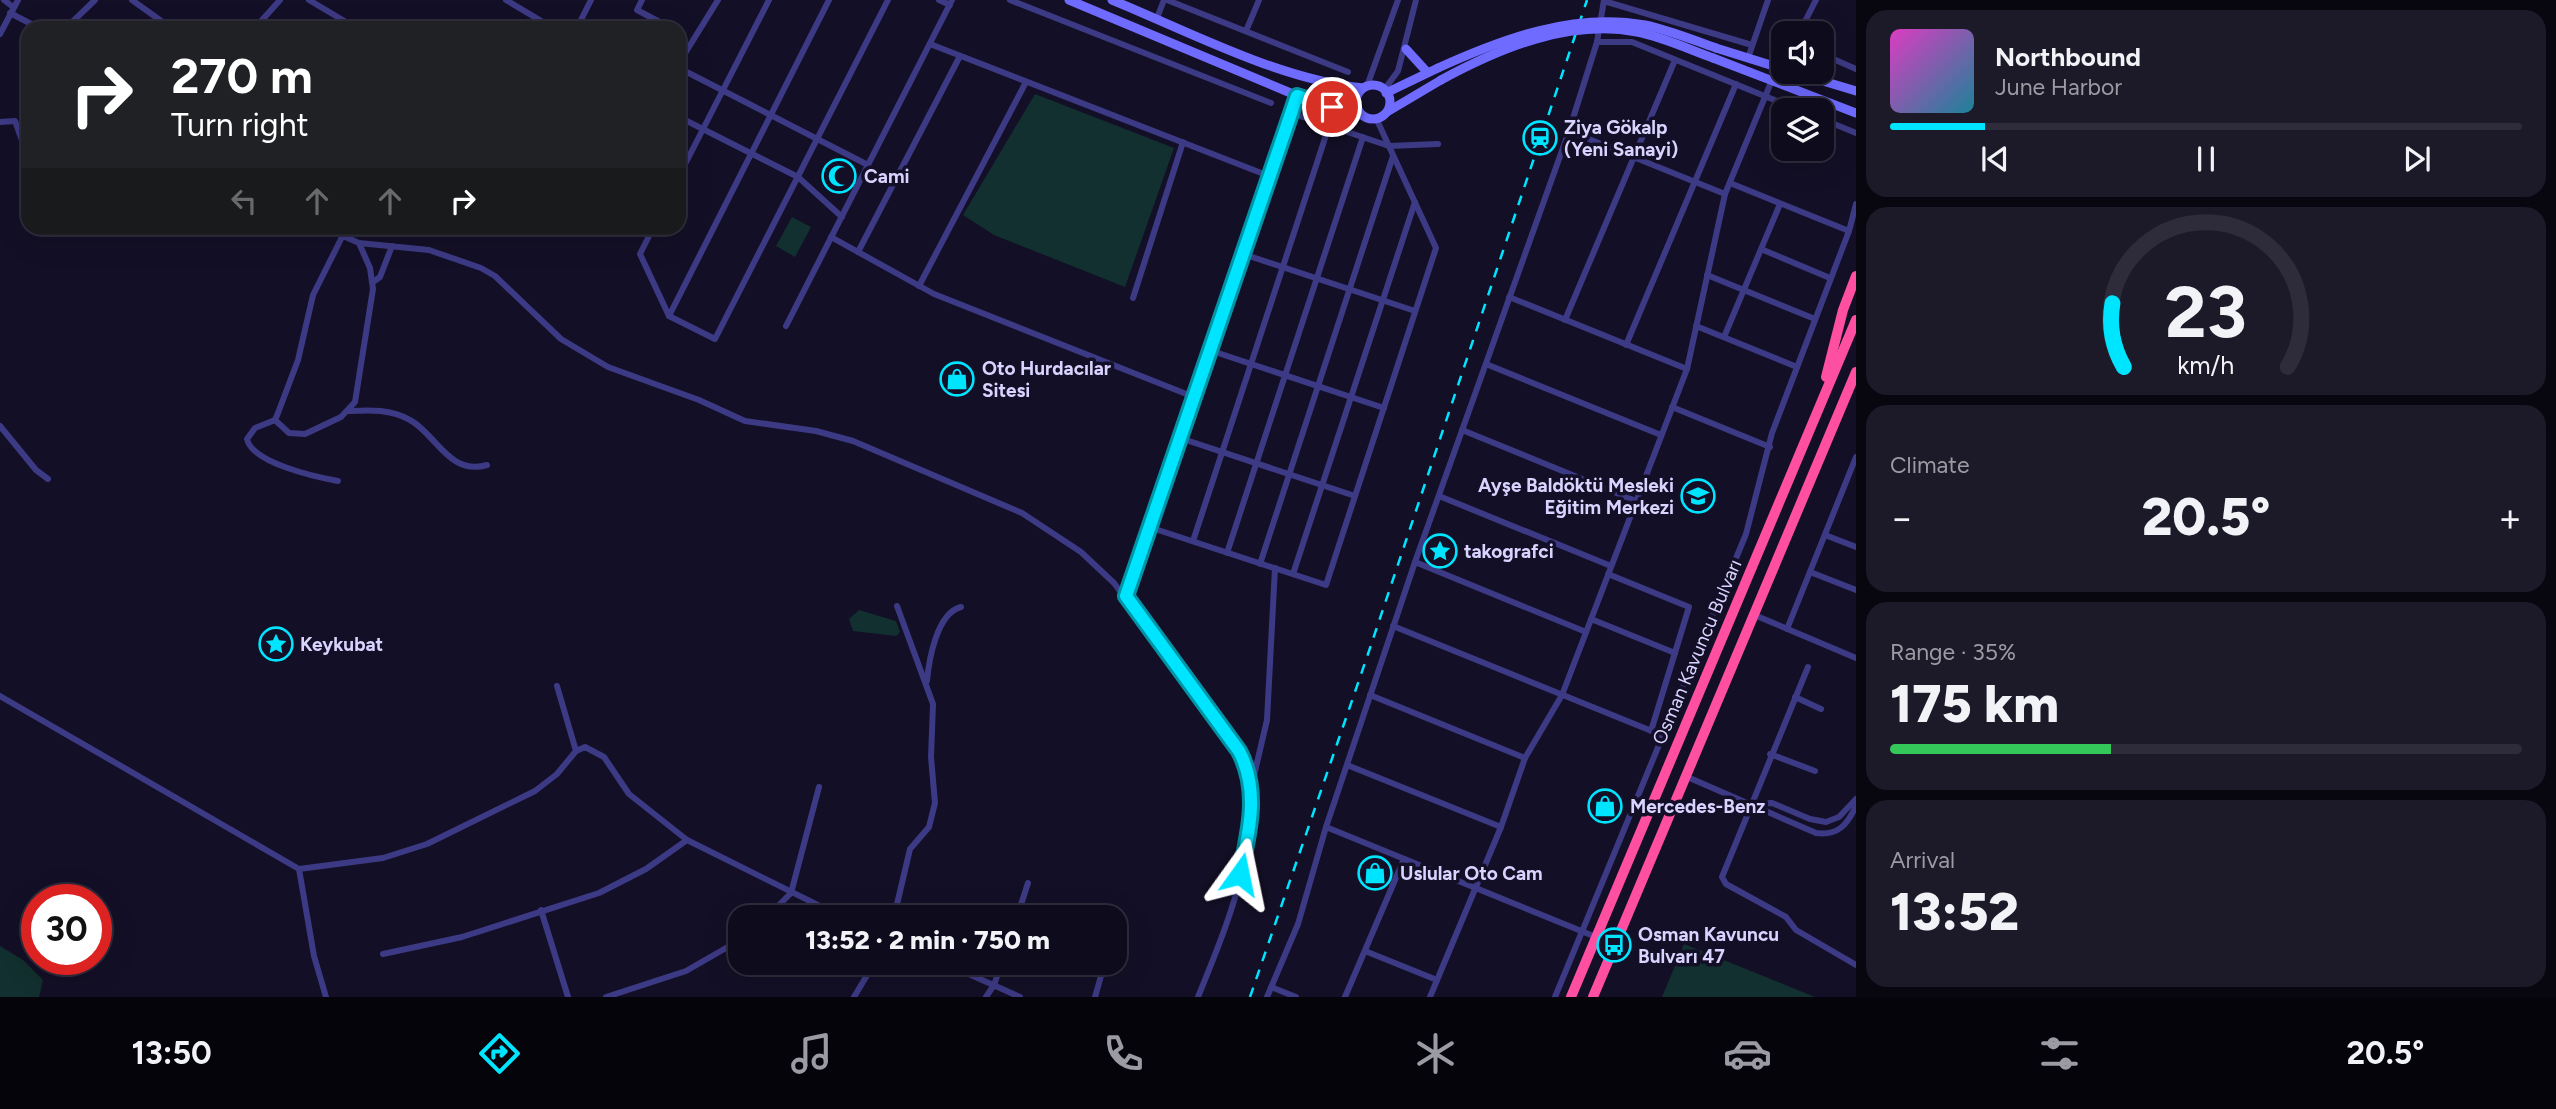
<!DOCTYPE html>
<html lang="en">
<head>
<meta charset="utf-8">
<style>
	:root { --surface:#0e0b1c; --page:#1c1929; --text:#f1f3f6; --muted:#9b9ba3; --line:#2e2b3b; --accent:#00e5ff }
	body { margin:0; font-family:Figtree,sans-serif; background:var(--page); color:var(--text); height:100vh; display:flex; flex-direction:column; font-size:26px; white-space:nowrap }
	* { box-sizing:border-box; margin:0 }
	p { font-size:23px; color:var(--muted) }
	.icon { flex:none; width:38px; height:38px; fill:none; stroke:currentColor; stroke-width:2; stroke-linecap:round; stroke-linejoin:round }
	.map { position:relative; flex:1; overflow:hidden }
	.side { display:flex; flex-direction:column; gap:10px; padding:10px; background:#08060f; width:700px }
	.side>* { flex:none }
	.hud { position:absolute; left:21px; top:21px; width:665px; height:214px; border-radius:21px; box-shadow:0 7px 28px #0002,0 0 0 2px var(--line); background:#202124; color:#fff; overflow:hidden }
	.buttons { position:absolute; left:1771px; top:21px; display:grid; gap:14px }
	.buttons a { display:grid; place-items:center; width:63px; height:63px; border-radius:14px; background:var(--surface); box-shadow:0 7px 28px #0002,0 0 0 2px var(--line); font-size:35px }
	.speed { position:absolute; left:21px; top:884px; display:flex; gap:14px; font-size:35px; font-weight:700; text-align:center }
	.speed>* { display:grid; place-content:center; width:91px; height:91px; border-radius:50%; background:var(--surface); box-shadow:0 7px 28px #0002,0 0 0 2px var(--line); line-height:1 }
	.speed .limit { border:10px solid #d22; background:#fff; color:#111 }
	.pin { position:absolute; display:grid; place-items:center; width:60px; height:60px; color:#fff; margin:-30px; border:4px solid #fff; border-radius:50%; box-shadow:0 2px 7px #0007 }
	.me { position:absolute; width:77px; margin:-38px; rotate:12deg; stroke-linejoin:round; filter:drop-shadow(0 0 5px #0008) }
	.turn { display:flex; align-items:center; gap:24px; height:147px; padding:0 35px; font-size:32px }
	.turn .icon { width:91px; height:91px; stroke-width:2.5 }
	.turn b { display:block; font-size:49px; line-height:60px }
	.lanes { display:flex; align-items:center; height:66px; padding:0 35px; background:#0003; justify-content:center; gap:35px; direction:ltr }
	.lanes .off { opacity:.35 }
	.big { font-size:52px; font-weight:800; line-height:1.1 }
	.side .widget { flex:1; display:flex; flex-direction:column; justify-content:center; gap:10px; min-width:0; padding:0 24px; border-radius:21px; background:var(--page) }
	.side .dial { align-items:center; gap:0 }
	.dial svg { height:182px; overflow:visible; fill:none; stroke:var(--line); stroke-width:7; stroke-linecap:round; text-anchor:middle }
	.dial text { fill:var(--text); stroke:none }
	.song { display:flex; align-items:center; gap:21px }
	.cover { width:84px; height:84px; border-radius:10px; background:linear-gradient(135deg,hsl(310 70% 55%),hsl(190 70% 35%)) }
	.played { height:7px; border-radius:4px; background:linear-gradient(90deg,var(--accent) 15%,var(--line) 15%) }
	.keys { display:flex; justify-content:space-around; direction:ltr }
	.heat { display:flex; justify-content:space-between; align-items:center; font-size:38px; direction:ltr }
	.charge { height:10px; border-radius:5px; background:linear-gradient(90deg,#34c759 35%,var(--line) 0) }
	.trip { position:absolute; left:728px; top:905px; width:399px; height:70px; border-radius:21px; background:var(--surface); box-shadow:0 7px 28px #0002,0 0 0 2px var(--line); font-weight:800; line-height:70px; text-align:center }
	.dock { display:flex; height:112px; justify-content:space-around; align-items:center; background:#06040b; color:var(--muted) }
	.dock .icon { width:49px; height:49px }
	.dock .selected { color:var(--accent) }
	.dock b { font-size:32px; color:var(--text) }
	main { display:flex; flex:1; min-height:0 }
	.map>svg:first-child { display:block }
	.green { fill:#12302f }
	.lines { fill:none; stroke-linecap:round; stroke-linejoin:round }
	.street { stroke:#3d3a85; stroke-width:6 }
	.secondary { stroke:#6f6bff; stroke-width:9 }
	.highway { stroke:#ff4fa3; stroke-width:10 }
	.rail { stroke:#00e5ff; stroke-width:2.5; stroke-dasharray:10 9; stroke-linecap:butt }
	.secondary-bridge { stroke:#6f6bff; stroke-width:9 }
	.route-casing { stroke:#0095a6; stroke-width:18 }
	.route { stroke:#00e5ff; stroke-width:12 }
	.labels { text-anchor:middle; dominant-baseline:central; stroke-width:7; stroke-linejoin:round; paint-order:stroke }
	.poi-label { font-size:19px; font-weight:bold; fill:#d9d4ff; stroke:#130f26; text-anchor:start }
	.street-label { font-size:19px; fill:#d9d4ff; stroke:#130f26 }
</style>
</head>
<body>
<main>
<div class="map">
<svg width="1856" height="997" viewBox="0 0 1856 997">
	<rect width="100%" height="100%" fill="#130f26"/>
	<g class="green">
		<polygon points="1035,94 1174,148 1125,287 994,235 963,215"/>
		<polygon points="792,217 811,227 795,257 776,246"/>
		<polygon points="859,610 896,621 900,632 896,636 853,631 849,619"/>
		<polygon points="1684,944 1815,997 1662,997"/>
		<polygon points="0,946 23,960 43,980 39,997 0,997"/>
	</g>
	<g class="lines">
		<g class="street">
			<polyline points="4,0 13,7"/>
			<polyline points="132,0 171,28"/>
			<polyline points="309,0 356,28"/>
			<polyline points="506,0 553,28"/>
			<polyline points="642,0 637,10 671,28"/>
			<polyline points="939,0 950,5"/>
			<polyline points="1010,0 1271,103"/>
			<polyline points="1167,0 1348,72"/>
			<polyline points="1604,1 1752,45"/>
			<polyline points="10,13 39,28"/>
			<polyline points="1157,18 1164,0"/>
			<polyline points="66,28 95,0"/>
			<polyline points="255,28 280,0"/>
			<polyline points="577,28 591,0"/>
			<polyline points="1246,31 1259,0"/>
			<polyline points="1799,33 1816,0"/>
			<polyline points="0,34 18,0"/>
			<polyline points="1597,42 1632,42 1799,110"/>
			<polyline points="930,44 1269,176"/>
			<polyline points="1822,54 1856,69"/>
			<polyline points="1748,58 1768,0"/>
			<polyline points="679,63 718,0"/>
			<polyline points="679,68 868,165"/>
			<polyline points="1367,86 1398,0"/>
			<polyline points="1384,90 1398,71 1416,0"/>
			<polyline points="1291,113 1389,146 1438,144"/>
			<polyline points="679,117 798,177 842,217"/>
			<polyline points="1822,119 1856,133"/>
			<polyline points="0,122 15,121 28,157"/>
			<polyline points="1569,131 1725,194"/>
			<polyline points="679,176 769,0"/>
			<polyline points="1730,183 1849,231"/>
			<path d="M325,228L359,243L429,250L481,268L495,276L561,339L608,367L699,400L745,421L816,431L853,441L1022,513L1081,552L1114,583L1239,751C1275,816 1224,932 1198,997"/>
			<polyline points="653,228 640,254 669,316 715,339 888,0"/>
			<polyline points="831,237 934,294 1194,397"/>
			<polyline points="1761,249 1830,278"/>
			<polyline points="858,252 960,56"/>
			<polyline points="1243,254 1415,311"/>
			<polyline points="1707,275 1815,319"/>
			<polyline points="373,282 380,277 392,246"/>
			<polyline points="919,286 1026,82"/>
			<polyline points="1509,297 1687,369"/>
			<polyline points="1133,298 1183,142"/>
			<polyline points="669,316 829,0"/>
			<polyline points="1565,320 1675,60"/>
			<polyline points="786,326 952,0"/>
			<polyline points="1696,326 1797,367"/>
			<polyline points="1724,337 1780,204"/>
			<polyline points="1626,345 1736,84"/>
			<polyline points="1209,350 1384,408"/>
			<polyline points="1486,364 1661,435"/>
			<polyline points="1672,407 1770,447"/>
			<path d="M350,411C370,410 391,409 410,420C436,434 449,476 487,465"/>
			<polyline points="275,420 289,433 305,434 341,417 355,402 373,289 370,268 359,243"/>
			<polyline points="0,426 36,470 48,479"/>
			<polyline points="1462,430 1636,501"/>
			<polyline points="1180,438 1355,496"/>
			<path d="M338,481C316,477 252,463 247,439L255,428L275,420L278,413L298,360L313,295L342,237"/>
			<polyline points="1439,496 1611,566"/>
			<polyline points="1149,527 1326,585 1436,248 1376,118"/>
			<polyline points="1825,535 1856,547"/>
			<polyline points="1193,541 1329,126"/>
			<polyline points="1227,553 1363,137"/>
			<polyline points="1415,562 1586,632"/>
			<polyline points="1260,564 1393,156"/>
			<polyline points="1810,572 1856,590"/>
			<polyline points="1293,574 1415,202"/>
			<polyline points="1608,574 1689,607 1651,731"/>
			<polyline points="1126,596 1297,96"/>
			<polyline points="1752,614 1856,658"/>
			<polyline points="1591,619 1675,653"/>
			<polyline points="1393,626 1664,736"/>
			<polyline points="1787,629 1856,457"/>
			<polyline points="1808,667 1722,877 1726,884 1786,917 1796,930 1856,965"/>
			<path d="M927,681C929,659 937,613 961,607"/>
			<polyline points="557,686 576,751"/>
			<polyline points="1370,695 1525,758"/>
			<polyline points="0,696 299,869 314,956 326,997"/>
			<polyline points="1795,697 1821,709"/>
			<polyline points="1770,754 1815,771"/>
			<polyline points="1347,765 1501,827"/>
			<path d="M1685,776L1816,833C1838,836 1847,825 1856,806"/>
			<polyline points="1252,784 1267,720 1275,568"/>
			<polyline points="1752,804 1772,803 1810,819 1826,822 1839,817 1856,799"/>
			<polyline points="1326,827 1596,937"/>
			<polyline points="299,869 383,858 427,844 535,791 557,774 576,751 585,747 604,757 629,794 687,840 842,917"/>
			<polyline points="541,910 568,997"/>
			<polyline points="767,917 791,893 819,787"/>
			<polyline points="894,917 910,849 929,827 935,803 931,757 933,704 897,606"/>
			<polyline points="1017,917 1028,883"/>
			<polyline points="1115,932 1116,929"/>
			<polyline points="1365,951 1437,980"/>
			<polyline points="383,954 462,937 599,893 646,869 687,840"/>
			<polyline points="942,962 1020,997"/>
			<polyline points="1271,987 1296,997"/>
			<polyline points="606,997 686,971 740,940"/>
			<polyline points="854,997 875,962"/>
			<polyline points="986,997 994,985 1002,962"/>
			<polyline points="1095,997 1105,962"/>
			<polyline points="1267,997 1298,924 1326,827 1415,562 1569,131 1597,42 1604,0"/>
			<polyline points="1345,997 1404,859"/>
			<polyline points="1430,997 1501,827 1525,758 1562,695 1687,369 1725,194 1772,80"/>
			<polyline points="1555,997 1746,534 1772,433 1849,231 1856,204"/>
		</g>
		<g class="secondary">
			<polyline points="1069,0 1305,99 1359,111"/>
			<path d="M1112,0C1190,32 1280,80 1363,88"/>
			<polyline points="1716,48 1783,69"/>
			<polyline points="1406,49 1427,72"/>
			<polyline points="1713,58 1856,113"/>
			<polyline points="1793,72 1856,91"/>
			<circle cx="1373" cy="102" r="17"/>
			<polyline points="1386,93 1438,68"/>
			<polyline points="1387,112 1441,80"/>
		</g>
		<g class="highway">
			<polyline points="1826,377 1843,310 1856,276"/>
			<polyline points="1571,997 1856,320"/>
			<polyline points="1593,997 1856,372"/>
		</g>
		<polyline class="rail" points="1250,997 1368,654 1587,0"/>
		<g class="secondary-bridge">
			<path d="M1438,68C1502,39 1573,12 1645,25C1669,30 1693,40 1716,48"/>
			<path d="M1441,80C1500,48 1569,19 1637,32C1663,37 1688,49 1713,58"/>
		</g>
	</g>
	<g class="lines">
		<defs>
			<path id="route" d="M1240,874C1249,832 1260,791 1239,751L1126,596L1297,96L1332,107"/>
		</defs>
		<use href="#route" class="route-casing"/>
		<use href="#route" class="route"/>
	</g>
	<defs>
		<symbol id="station-ring" viewBox="-11 -11 22 22"><circle r="9.5" fill="#130f26" stroke="#00e5ff" stroke-width="1.5"/><path d="M-3-6H3Q5-6 5-4V2Q5 4 3 4L4.5 6H3L1.5 4h-3L-3 6H-4.5L-3 4Q-5 4-5 2V-4Q-5-6-3-6ZM-3.5-4v3h7v-3ZM-3.5 1v1.5H-2V1ZM2 1v1.5H3.5V1Z" fill="#00e5ff"/></symbol>
		<symbol id="mosque-ring" viewBox="-11 -11 22 22"><circle r="9.5" fill="#130f26" stroke="#00e5ff" stroke-width="1.5"/><path d="M3.5-4.9A6 6 0 1 0 3.5 4.9A5 5 0 1 1 3.5-4.9Z" fill="#00e5ff"/></symbol>
		<symbol id="shop-ring" viewBox="-11 -11 22 22"><circle r="9.5" fill="#130f26" stroke="#00e5ff" stroke-width="1.5"/><path d="M-5-2.5h2.3a2.7 3.5 0 0 1 5.4 0H5L5.5 6h-11ZM-1.5-2.5h3a1.5 2.3 0 0 0-3 0Z" fill="#00e5ff"/></symbol>
		<symbol id="school-ring" viewBox="-11 -11 22 22"><circle r="9.5" fill="#130f26" stroke="#00e5ff" stroke-width="1.5"/><path d="M0-5L7-2L0 1L-7-2ZM-4 1L0 2.5L4 1V4Q0 6-4 4Z" fill="#00e5ff"/></symbol>
		<symbol id="sight-ring" viewBox="-11 -11 22 22"><circle r="9.5" fill="#130f26" stroke="#00e5ff" stroke-width="1.5"/><path d="M0-6L1.8-2.2L6-1.7L2.9 1.2L3.7 5.4L0 3.3L-3.7 5.4L-2.9 1.2L-6-1.7L-1.8-2.2Z" fill="#00e5ff"/></symbol>
		<symbol id="bus-ring" viewBox="-11 -11 22 22"><circle r="9.5" fill="#130f26" stroke="#00e5ff" stroke-width="1.5"/><path d="M-5-6H5V4H4V6H2V4H-2V6H-4V4H-5ZM-3.5-4V0h7V-4ZM-3.5 1.2v1.5H-2V1.2ZM2 1.2v1.5H3.5V1.2Z" fill="#00e5ff"/></symbol>
	</defs>
	<g fill-rule="evenodd">
		<use href="#station-ring" x="1521" y="119" width="38" height="38"/>
		<use href="#mosque-ring" x="820" y="157" width="38" height="38"/>
		<use href="#shop-ring" x="938" y="360" width="38" height="38"/>
		<use href="#school-ring" x="1679" y="477" width="38" height="38"/>
		<use href="#sight-ring" x="1421" y="532" width="38" height="38"/>
		<use href="#sight-ring" x="257" y="625" width="38" height="38"/>
		<use href="#shop-ring" x="1586" y="787" width="38" height="38"/>
		<use href="#shop-ring" x="1356" y="854" width="38" height="38"/>
		<use href="#bus-ring" x="1595" y="926" width="38" height="38"/>
	</g>
	<g class="labels">
		<g class="poi-label">
			<text x="1564" y="127">Ziya Gökalp<tspan x="1564" dy="22">(Yeni Sanayi)</tspan></text>
			<text x="864" y="176">Cami</text>
			<text x="982" y="368">Oto Hurdacılar<tspan x="982" dy="22">Sitesi</tspan></text>
			<text x="1674" y="485" text-anchor="end">Ayşe Baldöktü Mesleki<tspan x="1674" dy="22">Eğitim Merkezi</tspan></text>
			<text x="1464" y="551">takografci</text>
			<text x="300" y="644">Keykubat</text>
			<text x="1630" y="806">Mercedes-Benz</text>
			<text x="1400" y="873">Uslular Oto Cam</text>
			<text x="1638" y="934">Osman Kavuncu<tspan x="1638" dy="22">Bulvarı 47</tspan></text>
		</g>
		<g class="street-label">
			<text transform="translate(1697 652) rotate(-67)">Osman Kavuncu Bulvarı</text>
		</g>
	</g>
</svg>
<div class="buttons">
<a><svg class="icon" aria-label="sound" viewBox="0 0 24 24"><path d="M4 9h4l5-4v14l-5-4H4zM17 9q2 3 0 6"/></svg></a>
<a><svg class="icon" aria-label="layers" viewBox="0 0 24 24"><path d="M12 4l9 5-9 5-9-5zM3 14l9 5 9-5"/></svg></a>
</div>
<div class="speed"><div class="limit">30</div></div>
<div class="pin" style="left:1332px;top:107px;background:#d93025"><svg class="icon" aria-label="arrive" viewBox="0 0 24 24"><path d="M6 21V4h12l-3 4 3 4H6"/></svg></div>
<svg class="me" style="left:1240px;top:874px" viewBox="-20 -20 40 40"><path d="M0-17L14 15 0 8-14 15z" fill="#00e5ff" stroke="#fff" stroke-width="4"/></svg>
<div class="trip">13:52 · 2 min · 750 m</div>
<div class="hud">
<div class="turn"><svg class="icon" aria-label="right" viewBox="0 0 24 24"><path d="M7 20v-9h11M14 6l5 5-5 5"/></svg><div><b>270 m</b>Turn right</div></div>
<div class="lanes"><svg class="icon off" aria-label="left" viewBox="0 0 24 24"><path d="M17 20v-9H6M10 6l-5 5 5 5"/></svg><svg class="icon off" aria-label="ahead" viewBox="0 0 24 24"><path d="M12 20V5M6 11l6-6 6 6"/></svg><svg class="icon off" aria-label="ahead" viewBox="0 0 24 24"><path d="M12 20V5M6 11l6-6 6 6"/></svg><svg class="icon" aria-label="right" viewBox="0 0 24 24"><path d="M7 20v-9h11M14 6l5 5-5 5"/></svg></div>
</div>
</div>
<section class="side">
<div class="widget">
<div class="song"><i class="cover"></i><div><b>Northbound</b><p>June Harbor</p></div></div>
<div class="played"></div>
<div class="keys"><svg class="icon" aria-label="previous" viewBox="0 0 24 24"><path d="M18 5L8 12l10 7zM5 5v14"/></svg><svg class="icon" aria-label="pause" viewBox="0 0 24 24"><path d="M8 5v14M16 5v14"/></svg><svg class="icon" aria-label="next" viewBox="0 0 24 24"><path d="M6 5l10 7-10 7zM19 5v14"/></svg></div>
</div>
<div class="widget dial"><svg viewBox="0 0 100 80">
<path d="M14 69A42 42 0 1 1 86 69"/>
<path d="M14 69A42 42 0 0 1 9 41" stroke="#00e5ff"/>
<text x="50" y="56" font-size="32" font-weight="700">23</text>
<text x="50" y="72" font-size="11">km/h</text>
</svg></div>
<div class="widget"><p>Climate</p>
<div class="heat"><a>−</a><b class="big">20.5°</b><a>+</a></div>
</div>
<div class="widget"><p>Range · 35%</p><b class="big">175 km</b><div class="charge"></div></div>
<div class="widget"><p>Arrival</p><b class="big">13:52</b></div>
</section>
</main>
<nav class="dock">
<b>13:50</b>
<svg class="icon selected" aria-label="directions" viewBox="0 0 24 24"><path d="M12 3l9 9-9 9-9-9zM9 14v-3h6M13 9l2 2-2 2"/></svg>
<svg class="icon" aria-label="music" viewBox="0 0 24 24"><path d="M9 18V5l10-2v13"/><circle cx="6" cy="18" r="3"/><circle cx="16" cy="16" r="3"/></svg>
<svg class="icon" aria-label="phone" viewBox="0 0 24 24"><path d="M5 4h4l2 5-3 2q2 4 5 5l2-3 5 2v4C11 20 4 13 5 4z"/></svg>
<svg class="icon" aria-label="climate" viewBox="0 0 24 24"><path d="M12 3v18M4 7l16 10M4 17L20 7"/></svg>
<svg class="icon" aria-label="car" viewBox="0 0 24 24"><path d="M5 17H2v-5l4-1 3-4h7l3 4 3 1v5h-3M9 17h6M6 11h13"/><circle cx="7" cy="17" r="2"/><circle cx="17" cy="17" r="2"/></svg>
<svg class="icon" aria-label="filters" viewBox="0 0 24 24"><path d="M4 7h16M4 17h16"/><circle cx="9" cy="7" r="2"/><circle cx="15" cy="17" r="2"/></svg>
<b>20.5°</b>
</nav>
</body>
</html>
